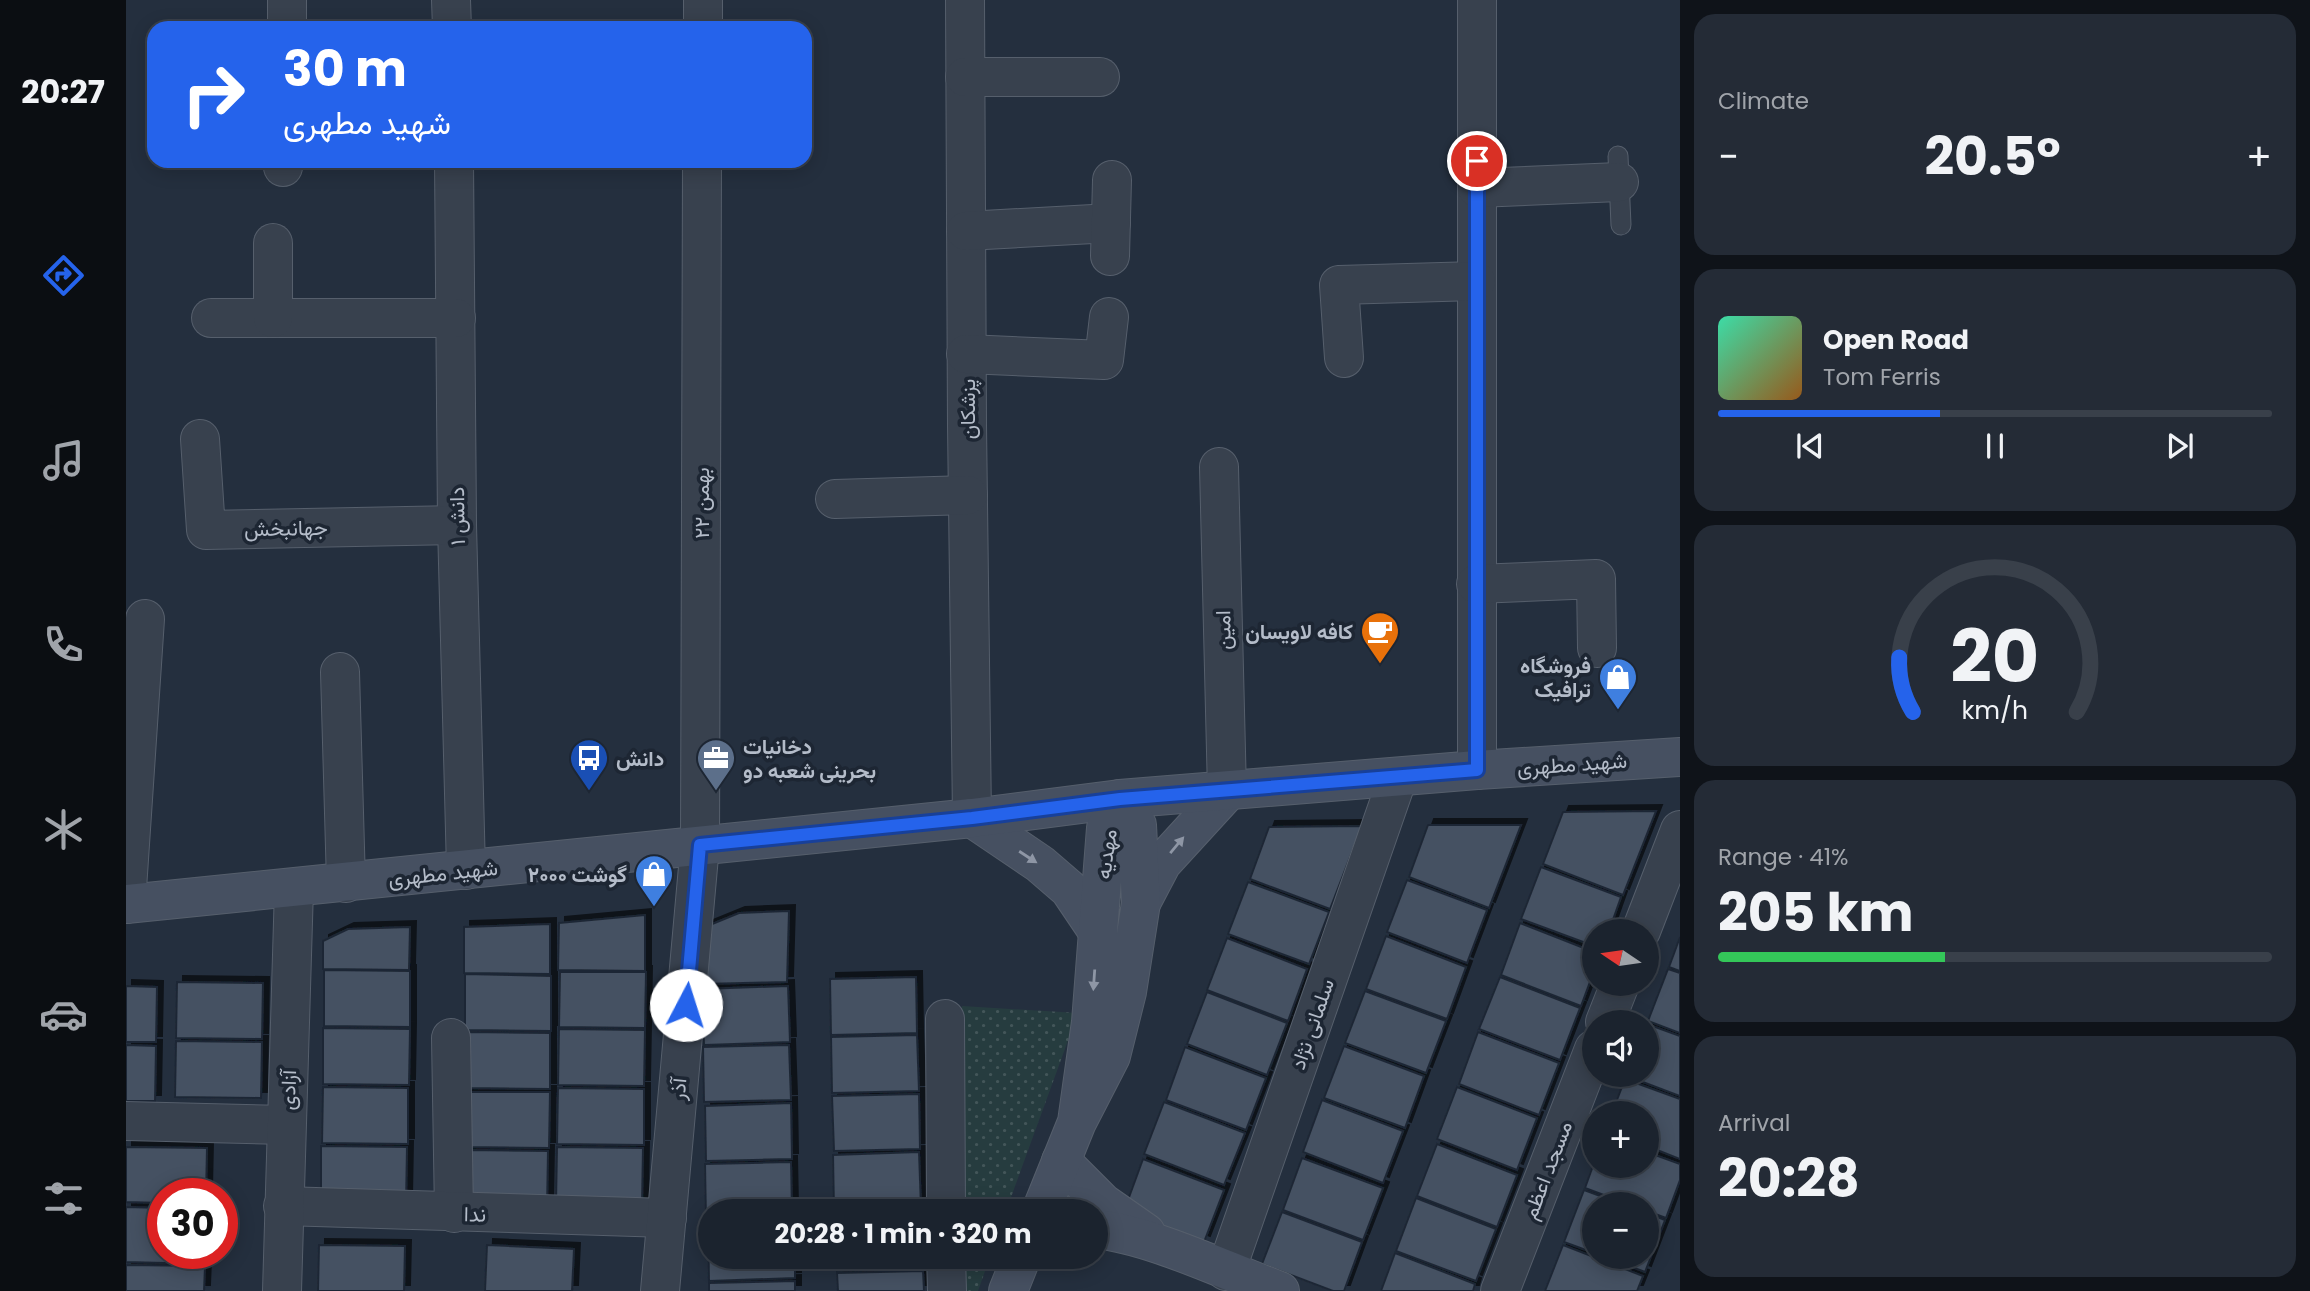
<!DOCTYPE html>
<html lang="en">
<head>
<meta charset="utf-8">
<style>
	:root { --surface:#1b232e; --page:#242b36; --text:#f1f3f6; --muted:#a0a4aa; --line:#39404a; --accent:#2563eb }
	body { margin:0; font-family:Poppins,Vazirmatn,sans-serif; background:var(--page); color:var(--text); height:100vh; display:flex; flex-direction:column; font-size:26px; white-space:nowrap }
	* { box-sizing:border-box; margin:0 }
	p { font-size:23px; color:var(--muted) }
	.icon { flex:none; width:38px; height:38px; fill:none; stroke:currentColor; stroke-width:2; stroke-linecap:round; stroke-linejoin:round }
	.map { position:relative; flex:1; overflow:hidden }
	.details { display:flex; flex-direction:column; gap:14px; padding:14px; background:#0f1319; width:630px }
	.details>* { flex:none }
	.banner { position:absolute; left:21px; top:21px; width:665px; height:147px; border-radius:21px; box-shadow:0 4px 18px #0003,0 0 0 2px var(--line); background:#2563eb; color:#fff; overflow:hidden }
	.needle { width:46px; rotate:283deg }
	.buttons { position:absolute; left:1456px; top:919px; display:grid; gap:14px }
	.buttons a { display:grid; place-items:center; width:77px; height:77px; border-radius:50%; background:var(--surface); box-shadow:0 4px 18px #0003,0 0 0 2px var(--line); font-size:35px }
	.speed { position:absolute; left:21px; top:1178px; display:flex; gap:14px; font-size:35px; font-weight:700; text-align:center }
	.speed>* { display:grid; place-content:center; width:91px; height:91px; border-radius:50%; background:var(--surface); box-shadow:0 4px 18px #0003,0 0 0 2px var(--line); line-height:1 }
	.speed .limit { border:10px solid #d22; background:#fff; color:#111 }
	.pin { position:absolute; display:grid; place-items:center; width:60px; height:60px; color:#fff; margin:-30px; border:4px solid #fff; border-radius:50%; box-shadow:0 2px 7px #0007 }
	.me { position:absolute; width:77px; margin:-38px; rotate:5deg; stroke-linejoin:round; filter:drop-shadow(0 0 5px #0008) }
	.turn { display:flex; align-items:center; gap:24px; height:147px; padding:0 21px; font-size:32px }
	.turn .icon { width:91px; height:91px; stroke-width:2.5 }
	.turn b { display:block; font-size:49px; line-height:60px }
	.big { font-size:52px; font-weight:700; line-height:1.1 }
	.details .widget { flex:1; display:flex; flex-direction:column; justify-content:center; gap:10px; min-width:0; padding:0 24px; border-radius:21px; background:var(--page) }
	.details .dial { align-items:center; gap:0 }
	.dial svg { height:182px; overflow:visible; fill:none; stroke:var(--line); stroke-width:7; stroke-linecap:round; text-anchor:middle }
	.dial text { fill:var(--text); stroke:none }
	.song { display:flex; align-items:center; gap:21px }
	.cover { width:84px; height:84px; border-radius:10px; background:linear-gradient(135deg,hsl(160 70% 55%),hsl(30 70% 35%)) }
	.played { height:7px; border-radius:4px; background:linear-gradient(90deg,var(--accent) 40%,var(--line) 40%) }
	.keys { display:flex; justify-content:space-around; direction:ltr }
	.heat { display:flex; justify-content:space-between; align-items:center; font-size:38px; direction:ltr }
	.charge { height:10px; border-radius:5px; background:linear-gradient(90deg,#34c759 41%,var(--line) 0) }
	.trip { position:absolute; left:572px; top:1199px; width:410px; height:70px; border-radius:35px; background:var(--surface); box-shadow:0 4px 18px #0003,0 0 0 2px var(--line); font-weight:700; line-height:70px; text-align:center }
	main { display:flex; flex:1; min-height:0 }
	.dock { display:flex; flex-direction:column; width:126px; justify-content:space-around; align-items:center; background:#0b0e12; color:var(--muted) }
	.dock .icon { width:49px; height:49px }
	.dock .current { color:var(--accent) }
	.dock b { font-size:32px; color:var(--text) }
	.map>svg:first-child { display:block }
	.park { fill:url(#park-dots) }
	.building { fill:#455162; stroke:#1f2835; stroke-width:2; filter:url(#shadow) }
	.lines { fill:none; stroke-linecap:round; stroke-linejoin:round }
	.lane-casing { stroke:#565f6c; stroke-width:21 }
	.street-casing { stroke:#565f6c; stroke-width:40 }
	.secondary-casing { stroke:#565f6c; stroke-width:40 }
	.lane { stroke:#38414e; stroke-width:19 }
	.street { stroke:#38414e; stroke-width:38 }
	.secondary { stroke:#465061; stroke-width:38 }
	.oneway { fill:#8e96a5 }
	.route-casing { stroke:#184099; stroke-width:18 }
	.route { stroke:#2563eb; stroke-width:12 }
	.labels { text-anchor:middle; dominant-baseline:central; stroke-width:7; stroke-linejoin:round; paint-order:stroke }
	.street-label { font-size:21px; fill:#b4bcc9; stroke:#1d2633 }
	.poi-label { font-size:21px; font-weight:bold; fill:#b4bcc9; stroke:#1d2633; text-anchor:end }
</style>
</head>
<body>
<main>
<nav class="dock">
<b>20:27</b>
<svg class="icon current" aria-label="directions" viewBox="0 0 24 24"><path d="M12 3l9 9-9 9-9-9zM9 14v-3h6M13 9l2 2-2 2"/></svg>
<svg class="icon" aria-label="music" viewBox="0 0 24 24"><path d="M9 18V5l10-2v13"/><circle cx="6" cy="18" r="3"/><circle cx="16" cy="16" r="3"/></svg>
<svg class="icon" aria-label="phone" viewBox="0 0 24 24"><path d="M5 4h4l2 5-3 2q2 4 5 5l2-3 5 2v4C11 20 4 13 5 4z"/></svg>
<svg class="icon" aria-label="climate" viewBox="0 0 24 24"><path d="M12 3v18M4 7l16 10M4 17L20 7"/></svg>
<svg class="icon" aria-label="car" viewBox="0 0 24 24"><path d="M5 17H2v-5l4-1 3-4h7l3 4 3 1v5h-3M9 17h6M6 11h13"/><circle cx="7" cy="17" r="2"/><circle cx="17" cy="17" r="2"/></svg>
<svg class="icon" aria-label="filters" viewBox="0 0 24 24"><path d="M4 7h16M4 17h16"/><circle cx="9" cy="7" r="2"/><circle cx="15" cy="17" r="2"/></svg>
</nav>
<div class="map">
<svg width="1554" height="1291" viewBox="0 0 1554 1291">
	<defs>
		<pattern id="park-dots" width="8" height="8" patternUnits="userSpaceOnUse" patternTransform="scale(1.75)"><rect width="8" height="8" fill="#263c3f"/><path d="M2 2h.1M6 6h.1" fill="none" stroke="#435659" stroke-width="1.8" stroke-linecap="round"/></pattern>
		<filter id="shadow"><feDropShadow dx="6" dy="-6" stdDeviation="0" flood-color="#0009"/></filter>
	</defs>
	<rect width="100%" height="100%" fill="#242f3e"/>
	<g class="park">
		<polygon points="836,1006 952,1013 880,1211 839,1211"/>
		<polygon points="840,1257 864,1257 852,1291 840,1291"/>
	</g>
	<g class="building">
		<polygon points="1530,811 1497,895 1417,864 1437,812"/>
		<polygon points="1302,825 1395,825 1363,908 1283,877"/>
		<polygon points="1236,826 1204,909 1124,879 1143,827"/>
		<polygon points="1415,867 1495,897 1483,931 1468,931 1468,946 1395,919"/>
		<polygon points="1281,880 1361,910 1341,963 1261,932"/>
		<polygon points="1122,882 1203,912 1183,964 1102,934"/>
		<polygon points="663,911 661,982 575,984 574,929 613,913"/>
		<polygon points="519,915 519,971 432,970 433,923"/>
		<polygon points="1394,923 1468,952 1468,971 1455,1006 1375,975"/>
		<polygon points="424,924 424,974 338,973 338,927"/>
		<polygon points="284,927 283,970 197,969 197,941 222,929"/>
		<polygon points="1260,936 1340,967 1321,1019 1240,989"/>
		<polygon points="1554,937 1554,971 1543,967"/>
		<polygon points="1101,938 1181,969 1162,1021 1081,990"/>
		<polygon points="1542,969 1554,973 1554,1033 1522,1021"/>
		<polygon points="198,970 284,971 284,1027 198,1026"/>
		<polygon points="434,972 520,972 519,1028 433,1027"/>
		<polygon points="339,974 425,976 425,1031 339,1030"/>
		<polygon points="790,977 791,1033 705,1035 704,979"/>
		<polygon points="1374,977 1454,1008 1434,1060 1353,1029"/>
		<polygon points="51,982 137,983 136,1039 50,1038"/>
		<polygon points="0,986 31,987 30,1042 0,1042"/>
		<polygon points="662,986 664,1042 578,1045 576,989"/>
		<polygon points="1239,991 1320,1021 1300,1073 1219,1043"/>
		<polygon points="1081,992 1161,1023 1141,1075 1061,1044"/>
		<polygon points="1521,1024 1554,1036 1554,1096 1501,1076 1521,1074"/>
		<polygon points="197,1028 284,1029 283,1085 197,1084"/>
		<polygon points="433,1029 519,1030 518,1086 432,1085"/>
		<polygon points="339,1032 424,1033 424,1089 338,1088"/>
		<polygon points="1352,1032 1433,1063 1413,1115 1333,1084"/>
		<polygon points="791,1035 793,1091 706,1093 705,1037"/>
		<polygon points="50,1041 136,1042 135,1098 49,1097"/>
		<polygon points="0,1045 30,1046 29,1101 0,1101"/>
		<polygon points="663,1045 665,1100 578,1102 577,1047"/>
		<polygon points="1218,1046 1298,1076 1279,1128 1198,1098"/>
		<polygon points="1059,1047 1140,1078 1120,1130 1040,1100"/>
		<polygon points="1499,1079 1554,1099 1554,1159 1521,1146 1521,1113 1486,1113"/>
		<polygon points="197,1087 282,1088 282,1144 196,1143"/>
		<polygon points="1331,1087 1411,1118 1391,1170 1311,1139"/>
		<polygon points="432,1088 518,1089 518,1145 431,1144"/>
		<polygon points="337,1092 424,1092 423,1148 336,1147"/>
		<polygon points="793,1094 794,1149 708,1151 706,1096"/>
		<polygon points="1196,1100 1277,1131 1257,1183 1177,1152"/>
		<polygon points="1038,1102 1119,1133 1098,1185 1018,1154"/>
		<polygon points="665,1103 666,1159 580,1161 579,1106"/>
		<polygon points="1311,1144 1391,1175 1371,1227 1291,1196"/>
		<polygon points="195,1146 281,1147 280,1203 195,1202"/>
		<polygon points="0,1147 81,1148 80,1194 37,1194 37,1203 0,1202"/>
		<polygon points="431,1147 517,1148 516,1204 430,1203"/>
		<polygon points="336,1150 422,1151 421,1207 335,1206"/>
		<polygon points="793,1152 795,1208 708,1211 707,1155"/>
		<polygon points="1521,1152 1554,1164 1554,1180 1540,1218 1521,1211 1521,1204 1502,1204 1459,1188 1468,1163 1468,1166 1521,1166"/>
		<polygon points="1176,1158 1257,1188 1237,1240 1157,1210"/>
		<polygon points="1017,1159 1098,1190 1078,1242 998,1211"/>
		<polygon points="665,1162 666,1211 584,1211 584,1220 580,1220 579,1164"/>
		<polygon points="1458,1190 1496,1204 1468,1204 1468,1253 1438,1242"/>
		<polygon points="1290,1198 1370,1229 1350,1281 1270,1251"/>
		<polygon points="0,1207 37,1208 37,1253 79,1253 79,1264 0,1262"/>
		<polygon points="1156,1212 1236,1242 1218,1291 1207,1291 1136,1264"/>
		<polygon points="1521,1213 1539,1220 1519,1272 1477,1256 1521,1256"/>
		<polygon points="582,1225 584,1225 584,1256 669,1256 669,1278 583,1281"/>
		<polygon points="193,1245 279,1246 278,1291 192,1291"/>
		<polygon points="361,1245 448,1249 446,1291 359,1291"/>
		<polygon points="1437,1245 1517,1276 1511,1291 1419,1291"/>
		<polygon points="1269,1253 1349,1284 1347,1291 1255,1291"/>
		<polygon points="711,1256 797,1256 797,1269 711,1271"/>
		<polygon points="0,1265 79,1266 78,1291 0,1291"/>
		<polygon points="797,1271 798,1291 712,1291 711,1273"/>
		<polygon points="669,1281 669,1291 583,1291 583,1283"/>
	</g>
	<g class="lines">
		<defs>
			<polyline id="lane" points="1492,156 1495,225"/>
			<g id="street">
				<polyline points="161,0 161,28"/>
				<polyline points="325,0 326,28"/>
				<polyline points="839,0 841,425 846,818"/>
				<polyline points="1351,0 1351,770"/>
				<polyline points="577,28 577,0"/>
				<polyline points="839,77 974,77"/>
				<polyline points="328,161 331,525 340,870"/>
				<polyline points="157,167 157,161"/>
				<polyline points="1351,188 1493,182"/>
				<polyline points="840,231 985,223"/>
				<polyline points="984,256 986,180"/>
				<polyline points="85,318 330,318"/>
				<polyline points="147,318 147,243"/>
				<polyline points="840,354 978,360 983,317"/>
				<polyline points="1218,358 1213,285 1350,281"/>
				<polyline points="74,439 80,530 331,525"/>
				<polyline points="1093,467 1101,792"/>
				<polyline points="709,499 842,495"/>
				<polyline points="1350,584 1470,579 1471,648"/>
				<polyline points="214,672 220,883"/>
				<polyline points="0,904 19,619"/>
				<polyline points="1515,931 1554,830"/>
				<polyline points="819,1019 820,1211"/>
				<polyline points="1479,1022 1494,984"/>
				<polyline points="325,1038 328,1213"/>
				<polyline points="0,1121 160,1125"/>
				<polyline points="157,1206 541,1218"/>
				<polyline points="820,1256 821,1291"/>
				<polyline points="1100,1271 1272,777"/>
				<polyline points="156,1291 168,888"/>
				<polyline points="534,1291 574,845 576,161"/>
				<polyline points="1374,1291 1468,1049"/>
			</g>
			<g id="secondary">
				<polyline points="846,818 914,864 943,889 972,932"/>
				<polyline points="1015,903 1036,863 1101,792"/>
				<polyline points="0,904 846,818 994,799 1351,770 1554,757"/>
				<polyline points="935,1161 977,1203 1020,1233"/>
				<polyline points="915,1211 951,1122 985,1056 1001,992 1015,903 1011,825 994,799 980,828 965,1022 951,1122"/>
				<path d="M970,1229C1026,1235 1099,1271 1154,1291"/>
				<polyline points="882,1291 896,1256"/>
			</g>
		</defs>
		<use href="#lane" class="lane-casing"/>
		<use href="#street" class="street-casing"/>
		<use href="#secondary" class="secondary-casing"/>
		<use href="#lane" class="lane"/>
		<use href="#street" class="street"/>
		<use href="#secondary" class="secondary"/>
	</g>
	<defs><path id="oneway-solid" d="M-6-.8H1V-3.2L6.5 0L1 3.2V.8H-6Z" transform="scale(1.75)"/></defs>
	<g class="oneway">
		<use href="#oneway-solid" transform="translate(1051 845) rotate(-50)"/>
		<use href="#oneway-solid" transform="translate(902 857) rotate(33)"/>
		<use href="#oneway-solid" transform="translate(968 980) rotate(94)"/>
	</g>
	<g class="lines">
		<defs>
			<polyline id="route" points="560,1005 574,845 846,818 994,799 1351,770 1351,161"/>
		</defs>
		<use href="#route" class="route-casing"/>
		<use href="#route" class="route"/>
	</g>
	<defs>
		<symbol id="cafe-pin" viewBox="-11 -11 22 30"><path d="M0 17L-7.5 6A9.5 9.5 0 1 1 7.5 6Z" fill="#e8710a" stroke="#1d2633"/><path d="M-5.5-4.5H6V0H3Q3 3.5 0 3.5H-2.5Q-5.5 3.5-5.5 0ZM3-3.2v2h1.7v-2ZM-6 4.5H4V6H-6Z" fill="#fff"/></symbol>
		<symbol id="shop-pin" viewBox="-11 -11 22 30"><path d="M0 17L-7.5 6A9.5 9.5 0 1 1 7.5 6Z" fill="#3f7fe0" stroke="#1d2633"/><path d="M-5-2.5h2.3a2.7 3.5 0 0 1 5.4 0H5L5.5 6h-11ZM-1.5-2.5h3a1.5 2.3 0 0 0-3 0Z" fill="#fff"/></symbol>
		<symbol id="bus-pin" viewBox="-11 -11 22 30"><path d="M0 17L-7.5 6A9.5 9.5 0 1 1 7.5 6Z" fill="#1a4fb4" stroke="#1d2633"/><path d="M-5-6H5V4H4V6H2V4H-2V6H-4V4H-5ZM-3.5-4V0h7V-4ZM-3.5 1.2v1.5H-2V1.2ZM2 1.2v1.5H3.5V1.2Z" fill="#fff"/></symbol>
		<symbol id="office-pin" viewBox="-11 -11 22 30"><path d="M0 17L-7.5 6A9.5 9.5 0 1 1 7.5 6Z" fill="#5c6f8a" stroke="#1d2633"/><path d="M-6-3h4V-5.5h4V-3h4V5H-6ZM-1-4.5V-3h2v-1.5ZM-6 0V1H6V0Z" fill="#fff"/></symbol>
	</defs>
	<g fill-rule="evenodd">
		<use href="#cafe-pin" x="1232" y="609" width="44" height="60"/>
		<use href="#shop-pin" x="1470" y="655" width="44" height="60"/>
		<use href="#bus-pin" x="441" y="736" width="44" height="60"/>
		<use href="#office-pin" x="568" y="736" width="44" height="60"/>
		<use href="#shop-pin" x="506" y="852" width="44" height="60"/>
	</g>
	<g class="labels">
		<g class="street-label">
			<text transform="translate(841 409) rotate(-90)">پزشکان</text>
			<text transform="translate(575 503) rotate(-90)">۲۲ بهمن</text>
			<text transform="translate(331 516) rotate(-91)">دانش ۱</text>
			<text transform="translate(160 528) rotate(-1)">جهانبخش</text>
			<text transform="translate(1097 630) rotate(-91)">امین</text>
			<text transform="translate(1446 764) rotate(-4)">شهید مطهری</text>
			<text transform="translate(980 854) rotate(-82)">مهدیه</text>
			<text transform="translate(317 873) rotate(-6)">شهید مطهری</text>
			<text transform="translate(1186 1024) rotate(-71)">سلمانی نژاد</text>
			<text transform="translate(552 1089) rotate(-85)">آذر</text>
			<text transform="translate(162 1090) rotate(-88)">آزادی</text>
			<text transform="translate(1421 1170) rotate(-69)">مسجد اعظم</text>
			<text transform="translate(349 1214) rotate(1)">ندا</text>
		</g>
		<g class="poi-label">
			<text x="1227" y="631">کافه لاویسان</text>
			<text x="1465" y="665">فروشگاه<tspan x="1465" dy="24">ترافیک</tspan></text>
			<text x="617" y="746" text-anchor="start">دخانیات<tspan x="617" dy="24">بحرینی شعبه دو</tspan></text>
			<text x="490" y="758" text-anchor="start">دانش</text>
			<text x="501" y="874">گوشت ۲۰۰۰</text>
		</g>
	</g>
</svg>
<div class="buttons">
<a><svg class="needle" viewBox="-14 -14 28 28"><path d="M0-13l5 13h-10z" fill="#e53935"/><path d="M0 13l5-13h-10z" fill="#a0a4aa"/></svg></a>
<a><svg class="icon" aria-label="sound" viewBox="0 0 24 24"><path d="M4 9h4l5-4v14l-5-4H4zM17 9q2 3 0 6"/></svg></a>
<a>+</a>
<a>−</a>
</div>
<div class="speed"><div class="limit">30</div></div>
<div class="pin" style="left:1351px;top:161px;background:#d93025"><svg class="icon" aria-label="arrive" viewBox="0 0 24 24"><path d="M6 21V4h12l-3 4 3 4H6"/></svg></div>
<svg class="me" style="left:560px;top:1005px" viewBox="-20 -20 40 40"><circle r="19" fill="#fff"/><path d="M0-13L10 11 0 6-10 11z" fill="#2563eb"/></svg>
<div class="trip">20:28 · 1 min · 320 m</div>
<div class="banner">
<div class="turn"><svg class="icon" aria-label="right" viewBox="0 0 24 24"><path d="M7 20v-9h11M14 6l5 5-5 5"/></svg><div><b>30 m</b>شهید مطهری</div></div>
</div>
</div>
<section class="details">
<div class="widget"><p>Climate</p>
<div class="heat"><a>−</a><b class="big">20.5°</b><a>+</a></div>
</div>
<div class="widget">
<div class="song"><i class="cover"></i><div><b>Open Road</b><p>Tom Ferris</p></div></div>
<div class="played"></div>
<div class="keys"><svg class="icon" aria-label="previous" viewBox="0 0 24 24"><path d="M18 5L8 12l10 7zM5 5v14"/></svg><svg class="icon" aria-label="pause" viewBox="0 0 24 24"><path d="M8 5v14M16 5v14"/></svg><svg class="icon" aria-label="next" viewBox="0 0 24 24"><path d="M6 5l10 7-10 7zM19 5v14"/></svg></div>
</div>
<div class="widget dial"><svg viewBox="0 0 100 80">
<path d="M14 69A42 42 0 1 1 86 69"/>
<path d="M14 69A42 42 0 0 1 8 45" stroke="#2563eb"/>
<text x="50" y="56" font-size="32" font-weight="700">20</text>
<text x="50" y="72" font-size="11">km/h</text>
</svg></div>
<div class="widget"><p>Range · 41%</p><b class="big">205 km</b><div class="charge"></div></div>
<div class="widget"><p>Arrival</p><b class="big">20:28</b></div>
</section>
</main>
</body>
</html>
